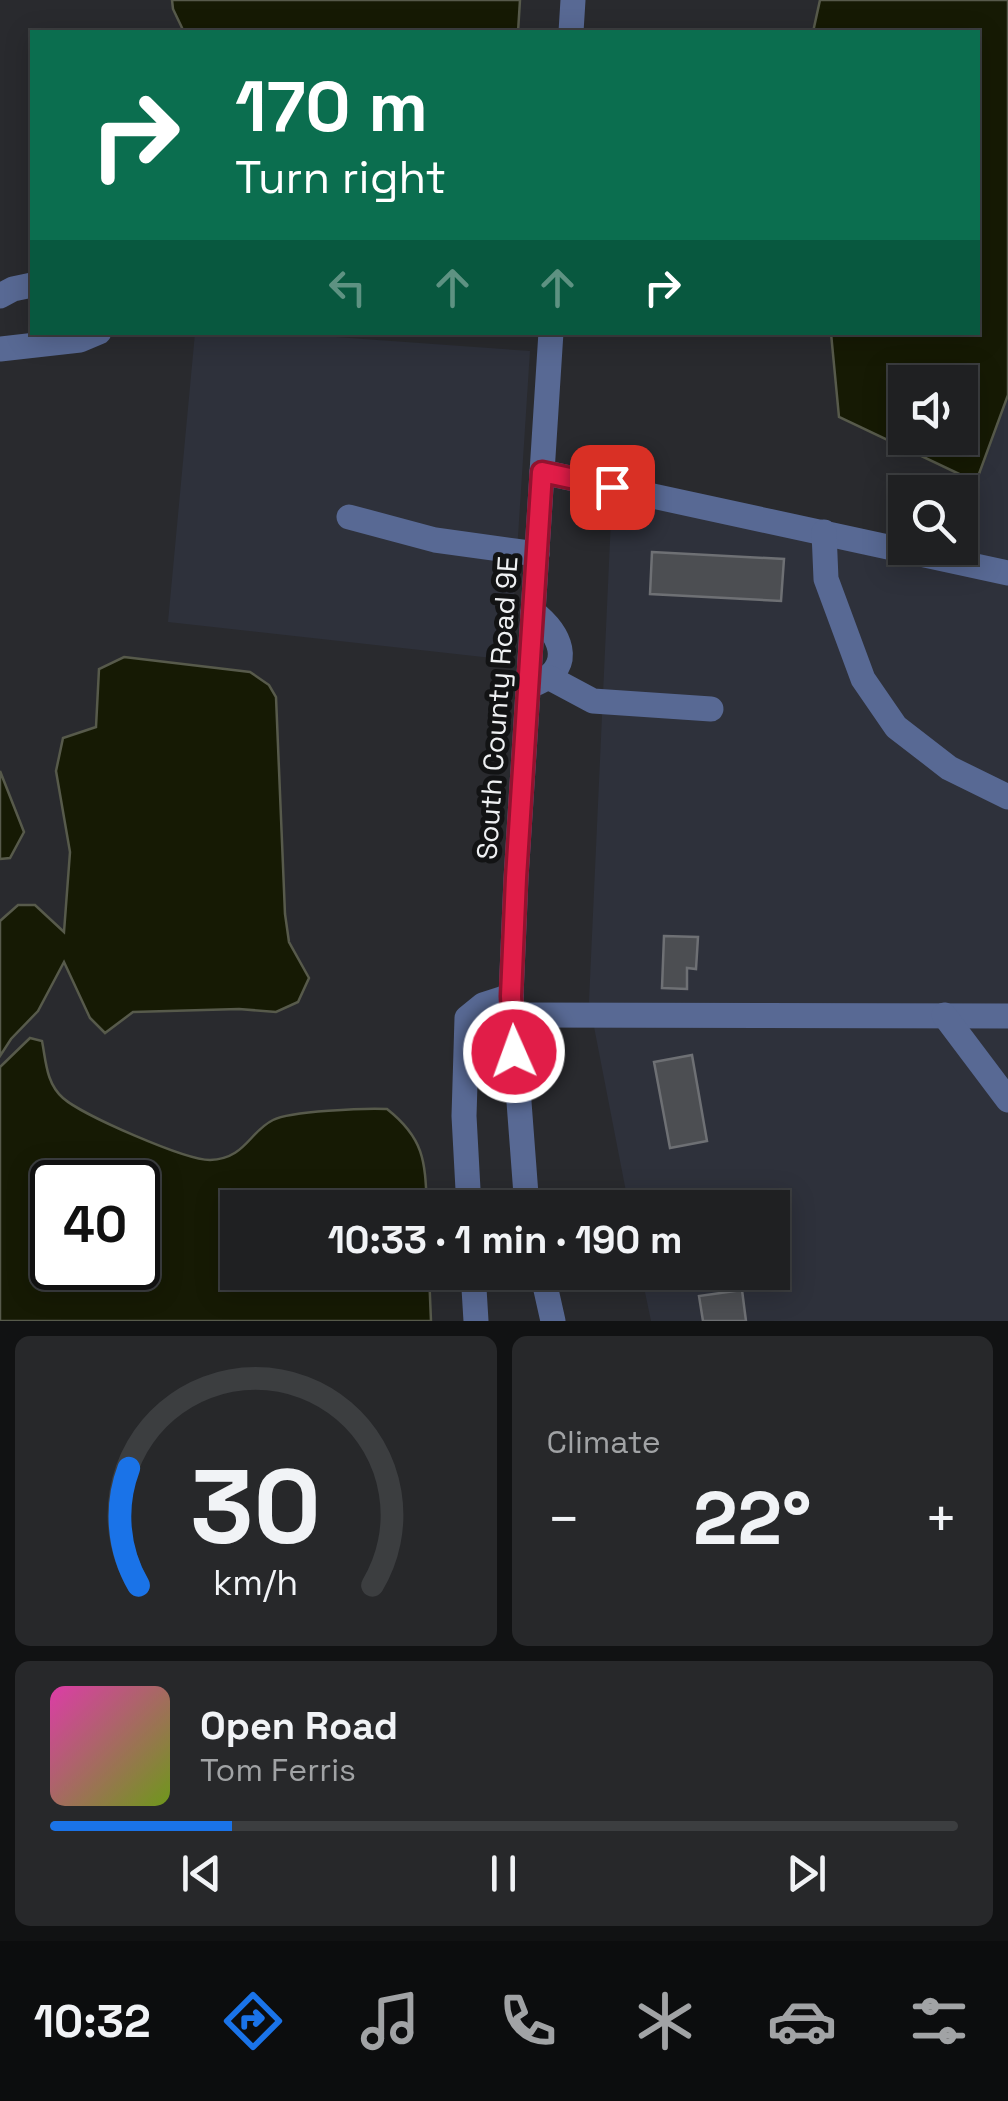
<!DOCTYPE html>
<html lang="en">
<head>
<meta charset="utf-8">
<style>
	:root { --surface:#1f2022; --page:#27282a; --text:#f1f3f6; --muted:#a1a3a5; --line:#3c3e40; --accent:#1a73e8 }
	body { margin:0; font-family:"Space Grotesk",sans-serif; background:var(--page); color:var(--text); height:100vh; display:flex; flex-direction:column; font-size:38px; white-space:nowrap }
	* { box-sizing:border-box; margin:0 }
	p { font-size:32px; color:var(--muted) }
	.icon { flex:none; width:55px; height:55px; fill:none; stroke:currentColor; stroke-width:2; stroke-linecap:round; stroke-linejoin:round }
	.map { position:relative; height:1321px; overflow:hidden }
	.drawer { display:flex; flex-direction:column; gap:15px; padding:15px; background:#111213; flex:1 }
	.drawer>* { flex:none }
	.hud { position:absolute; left:30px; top:30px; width:950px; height:305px; border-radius:0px; box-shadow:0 5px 25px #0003,0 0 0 2px var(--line); background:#0b6e4f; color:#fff; overflow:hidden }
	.controls { position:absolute; left:888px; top:365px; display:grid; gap:20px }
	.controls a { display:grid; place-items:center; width:90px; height:90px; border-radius:0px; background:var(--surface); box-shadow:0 5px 25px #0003,0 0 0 2px var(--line); font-size:50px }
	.speed { position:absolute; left:30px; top:1160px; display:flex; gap:20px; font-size:50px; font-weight:700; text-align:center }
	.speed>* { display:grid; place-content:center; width:130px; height:130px; border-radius:50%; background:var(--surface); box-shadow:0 5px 25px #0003,0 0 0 2px var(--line); line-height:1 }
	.speed .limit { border:5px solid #111; border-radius:15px; background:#fff; color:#111 }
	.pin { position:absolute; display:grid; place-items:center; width:85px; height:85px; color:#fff; margin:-42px; border-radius:20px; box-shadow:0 5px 15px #0006 }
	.me { position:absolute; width:110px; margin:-55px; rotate:358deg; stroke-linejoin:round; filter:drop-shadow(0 0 8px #0008) }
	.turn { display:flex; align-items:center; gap:35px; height:210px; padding:0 40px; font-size:45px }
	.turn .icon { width:130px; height:130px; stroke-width:2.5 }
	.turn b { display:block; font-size:70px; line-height:85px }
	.lanes { display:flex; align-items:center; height:95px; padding:0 40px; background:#0003; justify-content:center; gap:50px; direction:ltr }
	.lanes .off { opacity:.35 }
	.big { font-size:75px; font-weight:600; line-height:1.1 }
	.drawer .card { flex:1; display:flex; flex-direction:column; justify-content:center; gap:15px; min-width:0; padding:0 35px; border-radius:15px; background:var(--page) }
	.drawer .dial { align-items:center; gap:0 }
	.dial svg { height:260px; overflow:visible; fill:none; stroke:var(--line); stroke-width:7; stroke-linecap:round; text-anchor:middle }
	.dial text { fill:var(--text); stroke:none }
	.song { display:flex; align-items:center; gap:30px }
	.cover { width:120px; height:120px; border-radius:15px; background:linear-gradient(135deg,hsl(320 70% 55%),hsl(80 70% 35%)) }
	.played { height:10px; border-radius:5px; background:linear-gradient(90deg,var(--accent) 20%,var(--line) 20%) }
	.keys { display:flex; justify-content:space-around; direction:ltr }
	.heat { display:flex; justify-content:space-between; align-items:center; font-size:55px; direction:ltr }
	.drawer .tiles { flex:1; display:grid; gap:15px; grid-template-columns:1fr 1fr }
	.card:last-child { grid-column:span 2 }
	.trip { position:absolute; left:220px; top:1190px; width:570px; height:100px; border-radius:0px; background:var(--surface); box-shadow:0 5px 25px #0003,0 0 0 2px var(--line); font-weight:600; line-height:100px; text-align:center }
	.menu { display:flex; height:160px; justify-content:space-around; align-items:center; background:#0c0d0e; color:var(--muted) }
	.menu .icon { width:70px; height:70px }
	.menu .current { color:var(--accent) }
	.menu b { font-size:45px; color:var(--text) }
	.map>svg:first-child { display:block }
	.built { fill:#2e313b }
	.water { fill:#161a04; stroke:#575a4b; stroke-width:2.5; fill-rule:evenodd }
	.building { fill:#4c4e52; stroke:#6e7074; stroke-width:2.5 }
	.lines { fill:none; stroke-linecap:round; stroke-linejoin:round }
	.minor { stroke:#586994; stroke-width:25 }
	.route-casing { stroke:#92132f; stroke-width:25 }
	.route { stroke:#e11d48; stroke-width:18 }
	.labels { text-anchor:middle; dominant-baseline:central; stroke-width:10; stroke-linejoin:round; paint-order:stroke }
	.street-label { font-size:28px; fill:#eef0f2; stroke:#121314 }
</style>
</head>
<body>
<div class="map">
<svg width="1008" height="1321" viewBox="0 0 1008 1321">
	<rect width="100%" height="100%" fill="#292a2e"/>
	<g class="built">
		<polygon points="195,333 280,333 530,351 510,660 168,622"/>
		<polygon points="1008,395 1008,1321 651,1321 641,1273 772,1272 772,1208 629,1207 589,1001 613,475 957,561 976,482"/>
	</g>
	<g class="water">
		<polygon points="172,0 520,0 518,32 184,32 173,9"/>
		<path d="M820,0H1008V395L976,482L839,417L831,333L978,332V32H813ZM905,382H960V438H905Z"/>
		<polygon points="124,657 250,672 269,685 276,697 285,914 289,942 309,978 298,1002 276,1012 239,1009 133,1012 105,1033 90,1018 64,962 38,1011 11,1039 0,1056 0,921 18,905 35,905 64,932 70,852 56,771 63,738 96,727 99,669"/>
		<polygon points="0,771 24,832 10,858 0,859"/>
		<path d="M30,1038L42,1041C46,1061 46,1083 63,1098C82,1115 185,1160 210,1160C245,1159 249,1132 273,1120C290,1111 366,1108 387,1109C425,1139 425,1162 427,1207L238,1208V1272L429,1273L431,1321H0V1067ZM138,1182V1268H52V1182Z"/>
	</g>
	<g class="building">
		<polygon points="652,552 784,559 781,601 650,594"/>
		<polygon points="664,936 698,937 696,969 687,968 687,989 662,988"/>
		<polygon points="692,1055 707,1141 670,1148 654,1062"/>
		<polygon points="723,1193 725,1208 682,1208 681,1200"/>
		<polygon points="742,1290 746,1321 703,1321 699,1296"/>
	</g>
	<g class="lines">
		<g class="minor">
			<polyline points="571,32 573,0"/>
			<polyline points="0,296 13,289 32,285"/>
			<polyline points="0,349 80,340 99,332"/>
			<polyline points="542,472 1008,573"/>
			<polyline points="349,517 435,540 537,554"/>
			<polyline points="824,532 826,579 863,679 896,727 949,768 1008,797"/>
			<path d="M533,612C559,632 577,666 537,683"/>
			<polyline points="550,678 593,701 711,709"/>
			<polyline points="512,1015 1008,1016"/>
			<polyline points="944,1015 1008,1100"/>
			<polyline points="469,1208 464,1116 467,1018 483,1005 511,996"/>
			<polyline points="527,1208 511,996 516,878 551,332"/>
			<polyline points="473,1272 476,1321"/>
			<polyline points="542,1272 553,1321"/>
		</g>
	</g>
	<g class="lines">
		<defs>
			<polyline id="route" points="514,1052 511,996 516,878 542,472 612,487"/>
		</defs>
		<use href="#route" class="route-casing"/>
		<use href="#route" class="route"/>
	</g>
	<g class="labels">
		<g class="street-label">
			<text transform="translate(497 708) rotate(-86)">South County Road 9E</text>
		</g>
	</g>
</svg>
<div class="controls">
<a><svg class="icon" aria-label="sound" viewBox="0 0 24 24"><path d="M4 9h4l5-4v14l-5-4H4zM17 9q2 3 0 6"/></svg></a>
<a><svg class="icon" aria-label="search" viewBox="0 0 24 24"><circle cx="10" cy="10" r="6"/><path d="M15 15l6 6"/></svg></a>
</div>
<div class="speed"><div class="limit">40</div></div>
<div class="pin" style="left:612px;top:487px;background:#d93025"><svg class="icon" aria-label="arrive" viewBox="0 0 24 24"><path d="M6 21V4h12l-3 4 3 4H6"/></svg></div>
<svg class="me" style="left:514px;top:1052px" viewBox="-20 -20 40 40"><circle r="17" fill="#e11d48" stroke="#fff" stroke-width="3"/><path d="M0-11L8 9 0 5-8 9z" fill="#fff"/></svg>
<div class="trip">10:33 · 1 min · 190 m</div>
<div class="hud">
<div class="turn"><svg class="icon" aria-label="right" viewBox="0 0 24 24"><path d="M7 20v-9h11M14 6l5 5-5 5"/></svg><div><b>170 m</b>Turn right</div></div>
<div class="lanes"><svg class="icon off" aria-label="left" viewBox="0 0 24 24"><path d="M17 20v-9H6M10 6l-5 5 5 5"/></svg><svg class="icon off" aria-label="ahead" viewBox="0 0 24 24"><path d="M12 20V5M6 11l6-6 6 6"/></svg><svg class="icon off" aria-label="ahead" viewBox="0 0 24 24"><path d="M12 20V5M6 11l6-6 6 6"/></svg><svg class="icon" aria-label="right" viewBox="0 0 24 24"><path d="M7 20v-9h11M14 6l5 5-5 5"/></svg></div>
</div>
</div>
<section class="drawer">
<div class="tiles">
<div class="card dial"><svg viewBox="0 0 100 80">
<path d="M14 69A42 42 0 1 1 86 69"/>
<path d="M14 69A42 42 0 0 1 11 33" stroke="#1a73e8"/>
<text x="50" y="56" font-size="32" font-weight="700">30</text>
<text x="50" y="72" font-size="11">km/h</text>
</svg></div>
<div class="card"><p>Climate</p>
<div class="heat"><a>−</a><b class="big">22°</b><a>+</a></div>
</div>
<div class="card">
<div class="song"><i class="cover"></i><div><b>Open Road</b><p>Tom Ferris</p></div></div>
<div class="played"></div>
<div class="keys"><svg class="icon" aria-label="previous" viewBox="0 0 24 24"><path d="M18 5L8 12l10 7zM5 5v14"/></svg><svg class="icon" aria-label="pause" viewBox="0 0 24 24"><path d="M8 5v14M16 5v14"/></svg><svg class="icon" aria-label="next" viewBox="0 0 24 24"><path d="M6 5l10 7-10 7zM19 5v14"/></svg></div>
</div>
</div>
</section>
<nav class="menu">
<b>10:32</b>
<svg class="icon current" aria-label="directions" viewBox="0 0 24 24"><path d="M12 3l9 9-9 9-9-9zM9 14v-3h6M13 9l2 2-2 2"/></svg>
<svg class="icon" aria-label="music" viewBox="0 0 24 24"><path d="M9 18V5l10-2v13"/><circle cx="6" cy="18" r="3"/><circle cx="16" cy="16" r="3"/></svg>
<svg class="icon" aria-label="phone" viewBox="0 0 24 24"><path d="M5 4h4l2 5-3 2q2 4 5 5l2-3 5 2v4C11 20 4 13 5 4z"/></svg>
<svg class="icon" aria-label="climate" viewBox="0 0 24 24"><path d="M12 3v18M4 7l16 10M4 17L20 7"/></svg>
<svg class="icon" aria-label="car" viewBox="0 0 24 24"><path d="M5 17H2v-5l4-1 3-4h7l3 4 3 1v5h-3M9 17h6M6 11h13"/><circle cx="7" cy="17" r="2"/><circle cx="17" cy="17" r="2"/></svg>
<svg class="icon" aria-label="filters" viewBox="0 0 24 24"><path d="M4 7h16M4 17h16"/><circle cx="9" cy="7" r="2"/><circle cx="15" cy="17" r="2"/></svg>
</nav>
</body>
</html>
